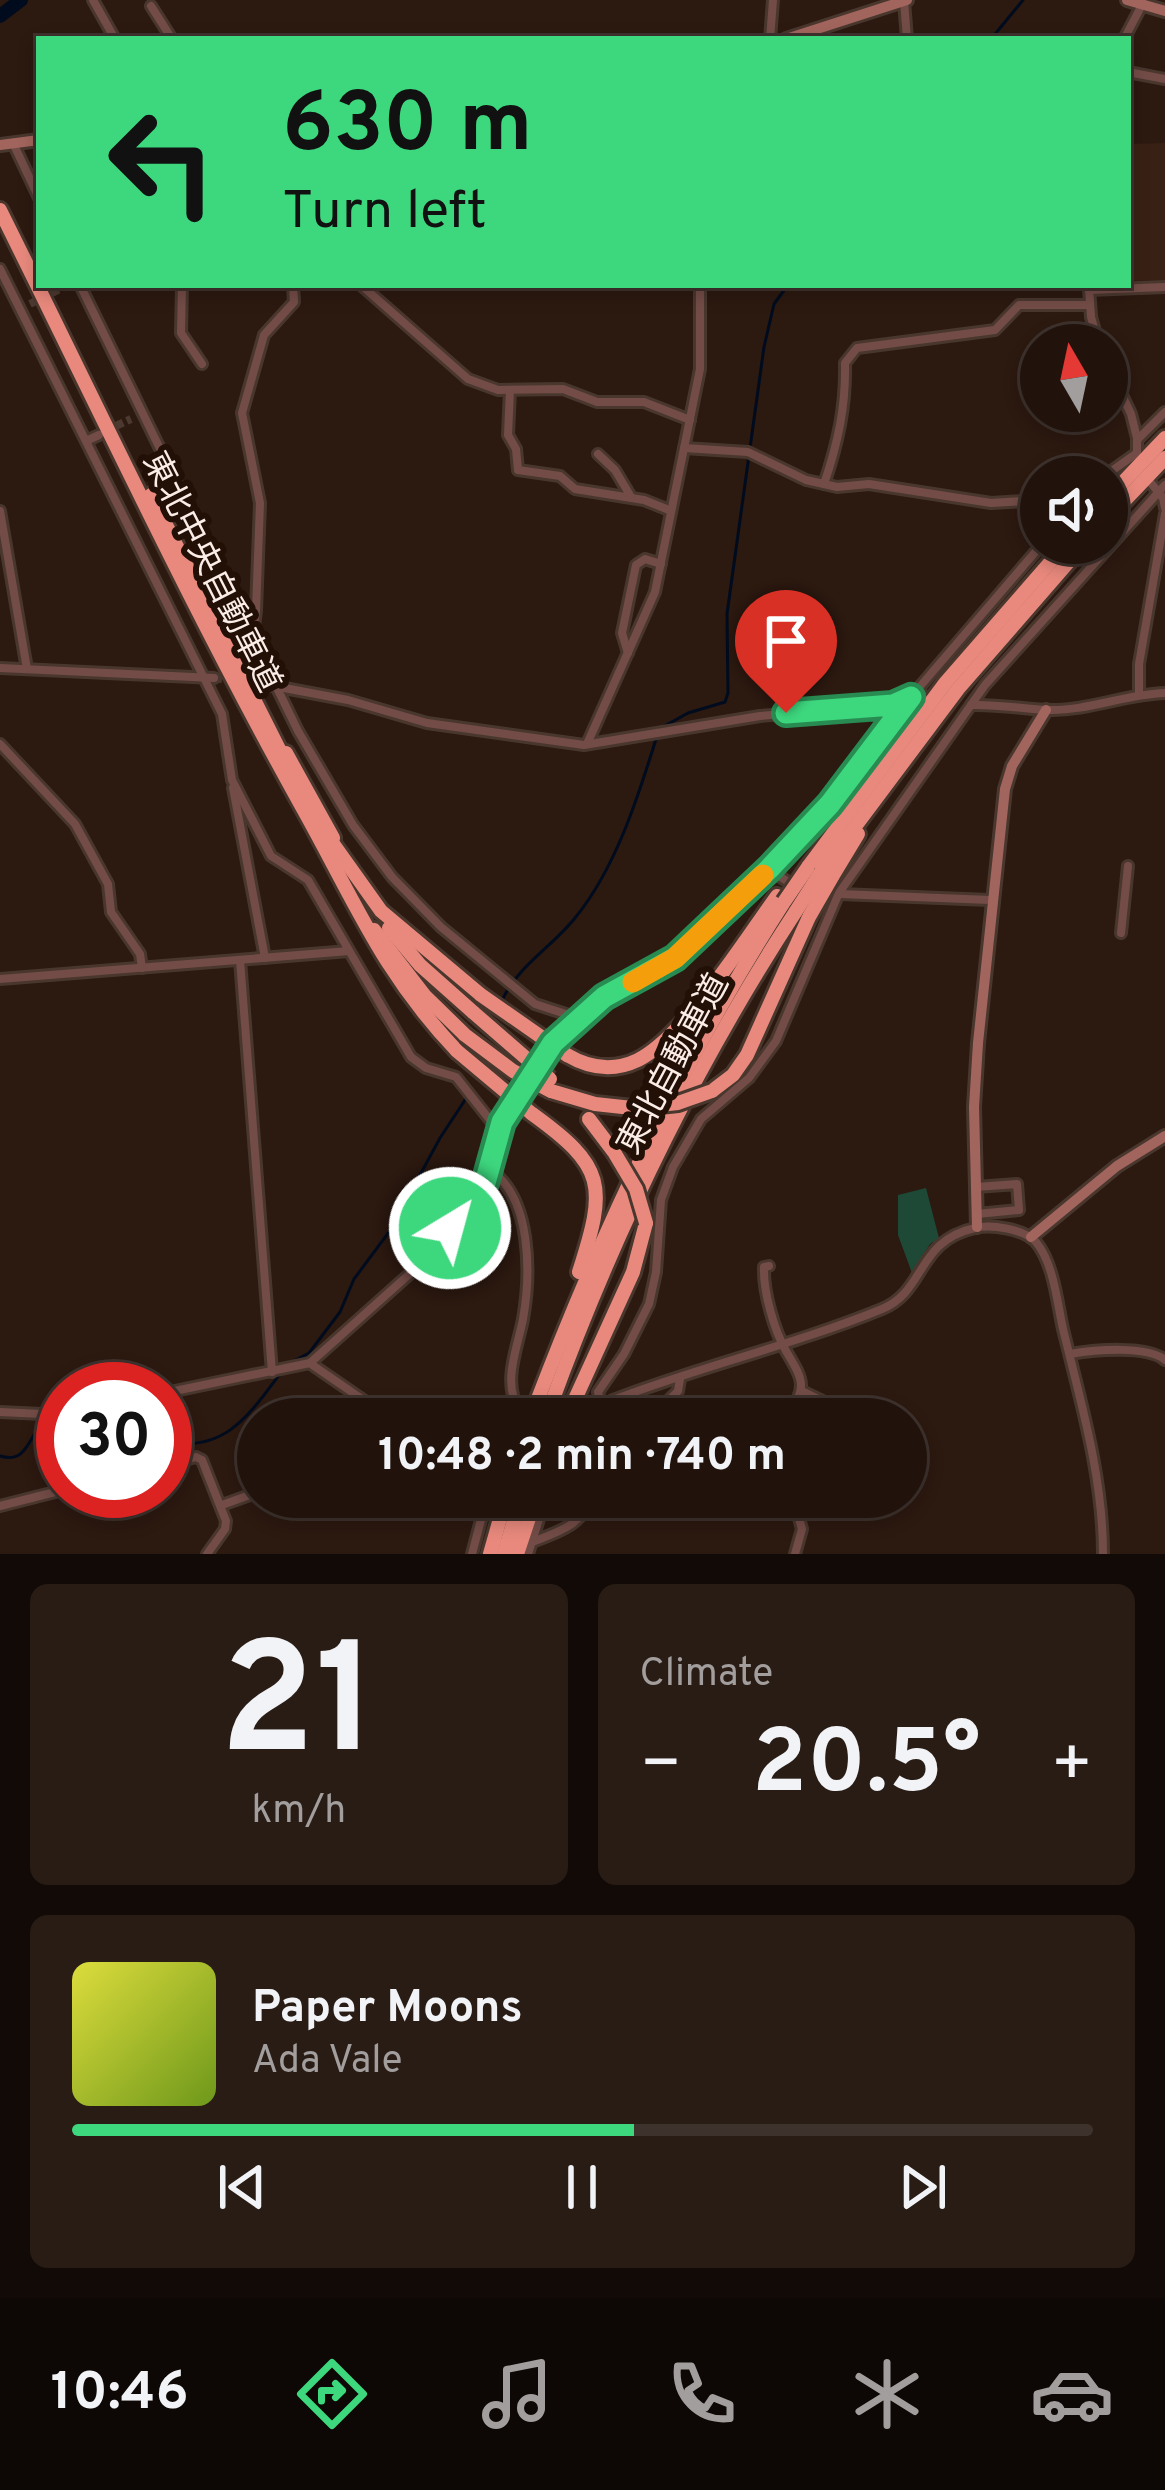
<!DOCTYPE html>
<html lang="en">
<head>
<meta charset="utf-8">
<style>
	:root { --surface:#21130c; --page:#291c15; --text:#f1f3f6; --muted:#a29e9d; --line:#3e322d; --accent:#3dd77e }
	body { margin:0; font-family:Overpass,"Noto Sans JP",sans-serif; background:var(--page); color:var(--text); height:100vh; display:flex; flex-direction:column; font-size:45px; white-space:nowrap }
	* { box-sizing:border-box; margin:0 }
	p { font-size:39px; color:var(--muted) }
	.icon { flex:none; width:66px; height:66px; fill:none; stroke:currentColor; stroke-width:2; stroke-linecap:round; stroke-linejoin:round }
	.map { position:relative; height:1554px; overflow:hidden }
	.panel { display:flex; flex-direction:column; gap:30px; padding:30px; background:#120a07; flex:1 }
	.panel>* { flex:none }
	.top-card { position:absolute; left:36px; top:36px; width:1095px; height:252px; border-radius:0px; box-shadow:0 6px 18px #0003,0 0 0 3px var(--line); background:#3dd77e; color:#111; overflow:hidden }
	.needle { width:78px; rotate:351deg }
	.controls { position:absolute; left:1020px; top:324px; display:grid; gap:24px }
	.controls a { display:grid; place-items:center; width:108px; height:108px; border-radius:50%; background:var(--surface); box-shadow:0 6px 18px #0003,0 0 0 3px var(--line); font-size:60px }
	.speed { position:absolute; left:36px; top:1362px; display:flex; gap:24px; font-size:60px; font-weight:700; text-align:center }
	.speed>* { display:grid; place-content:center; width:156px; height:156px; border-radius:50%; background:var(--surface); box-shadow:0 6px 18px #0003,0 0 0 3px var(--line); line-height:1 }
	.speed .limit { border:18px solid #d22; background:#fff; color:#111 }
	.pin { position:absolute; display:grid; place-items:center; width:102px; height:102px; color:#fff; margin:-123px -51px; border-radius:50% 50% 50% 0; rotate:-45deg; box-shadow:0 0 12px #0007 }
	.pin .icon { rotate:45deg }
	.me { position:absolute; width:132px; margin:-66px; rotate:37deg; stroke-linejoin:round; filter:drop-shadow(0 0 9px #0008) }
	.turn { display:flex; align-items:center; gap:42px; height:252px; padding:0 48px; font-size:54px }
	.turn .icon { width:156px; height:156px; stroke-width:2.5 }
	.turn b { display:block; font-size:84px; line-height:102px }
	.big { font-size:90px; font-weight:700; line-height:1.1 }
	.panel .tile { flex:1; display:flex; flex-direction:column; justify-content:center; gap:18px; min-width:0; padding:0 42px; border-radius:18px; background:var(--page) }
	.panel .dial { align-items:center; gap:0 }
	.dial b { font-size:156px; line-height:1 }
	.song { display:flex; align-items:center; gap:36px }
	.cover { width:144px; height:144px; border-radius:18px; background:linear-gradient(135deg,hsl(60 70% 55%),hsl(80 70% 35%)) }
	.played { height:12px; border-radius:6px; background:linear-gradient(90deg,var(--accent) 55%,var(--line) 55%) }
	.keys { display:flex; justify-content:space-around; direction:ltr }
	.heat { display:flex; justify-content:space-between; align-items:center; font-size:66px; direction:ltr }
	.panel .tiles { flex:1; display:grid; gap:30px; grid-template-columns:1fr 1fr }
	.tile:last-child { grid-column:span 2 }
	.trip { position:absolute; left:237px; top:1398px; width:690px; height:120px; border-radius:60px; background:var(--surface); box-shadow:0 6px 18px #0003,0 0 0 3px var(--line); font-weight:700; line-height:120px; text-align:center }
	.tabs { display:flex; height:192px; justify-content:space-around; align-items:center; background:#0d0805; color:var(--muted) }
	.tabs .icon { width:84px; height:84px }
	.tabs .selected { color:var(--accent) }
	.tabs b { font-size:54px; color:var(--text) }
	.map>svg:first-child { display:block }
	.built { fill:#392014 }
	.green { fill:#1d4936 }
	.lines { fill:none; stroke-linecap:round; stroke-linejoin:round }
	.stream { stroke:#000c1e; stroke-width:3 }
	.river { stroke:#000c1e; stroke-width:14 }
	.street-tunnel { stroke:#4b3930; stroke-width:8; stroke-dasharray:8 4; stroke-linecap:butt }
	.street-casing { stroke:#49372e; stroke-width:14 }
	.secondary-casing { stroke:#49372e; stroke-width:16 }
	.highway-casing { stroke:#49372e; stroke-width:20 }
	.street { stroke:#734c47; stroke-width:8 }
	.secondary { stroke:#a2655d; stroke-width:10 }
	.highway { stroke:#e9897d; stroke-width:14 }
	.highway-bridge-casing { stroke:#49372e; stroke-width:20; stroke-linecap:butt }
	.highway-bridge { stroke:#e9897d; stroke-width:14 }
	.route-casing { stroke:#288c52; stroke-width:30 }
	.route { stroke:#3dd77e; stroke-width:21 }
	.slow { stroke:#f59e0b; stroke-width:21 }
	.labels { text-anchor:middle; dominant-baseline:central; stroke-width:12; stroke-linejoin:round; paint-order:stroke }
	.street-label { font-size:33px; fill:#faece6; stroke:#221007 }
</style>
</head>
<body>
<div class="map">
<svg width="1165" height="1554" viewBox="0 0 1165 1554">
	<rect width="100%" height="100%" fill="#2c1910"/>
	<polygon class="built" points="1165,143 1165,280 1128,281 1128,150 1130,144"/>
	<polygon class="green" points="926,1188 939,1238 930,1244 912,1273 898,1235 898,1195"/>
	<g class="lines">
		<g class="stream">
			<polyline points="991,39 1023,0"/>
			<polyline points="661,728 688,713 725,702 728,693 727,614 764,347 774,304 788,285"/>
			<path d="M501,1003C515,968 552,947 575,918C616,868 638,797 657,736"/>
			<polyline points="288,1364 309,1353 340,1312 354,1279 389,1232 440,1138 467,1097"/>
			<path d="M165,1442C226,1453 249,1415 282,1371"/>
			<path d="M0,1456C22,1463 27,1446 37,1430L63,1424"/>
		</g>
		<polyline class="river" points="0,16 21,0"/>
		<g class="street-tunnel">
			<polyline points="30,304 68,285"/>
			<polyline points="105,431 131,419"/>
			<polyline points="214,678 263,684"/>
		</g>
		<defs>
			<g id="street">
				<polyline points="93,0 115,39"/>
				<polyline points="904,1 907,39"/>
				<polyline points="151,6 172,39"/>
				<polyline points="770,39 773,0"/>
				<polyline points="1124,39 1143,3"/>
				<polyline points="1128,72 1165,79"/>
				<polyline points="13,143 39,198"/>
				<polyline points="0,269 222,714 232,780 271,856 308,880 411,1057 426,1068 456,1077 498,1130 485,1183 475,1198 414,1270 310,1363 165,1393"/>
				<polyline points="80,285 298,731 353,825 392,877 441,927 535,1004 578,1018"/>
				<polyline points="182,285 181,333 202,364"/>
				<polyline points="361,285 468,379 498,390 563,389 597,402 644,402 690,420"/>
				<polyline points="1089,288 1091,317 1099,345"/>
				<polyline points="1089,290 1165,287"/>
				<polyline points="1107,363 1131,414 1137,438"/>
				<polyline points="510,390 508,435 516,449 518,470 560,476 575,489 644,500 669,510"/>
				<polyline points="86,441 99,435"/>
				<polyline points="684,448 748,452 806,480 837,487 869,484 991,503 1041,500"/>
				<polyline points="598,454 615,470 631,497"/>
				<polyline points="1103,477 1137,453 1137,440 1165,412"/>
				<polyline points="1151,483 1163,498 1165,508"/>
				<path d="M824,484C838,443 846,406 845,363L857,348L995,330L1019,305H1089"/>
				<polyline points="0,511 27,669"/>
				<polyline points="249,630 254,626 256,611 260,503 242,413 264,335 294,302 293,285"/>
				<polyline points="628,653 622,633 636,565 645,559 661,564"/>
				<polyline points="0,668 214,678"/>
				<polyline points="263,684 348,700 427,723 584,745 760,716 893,705 911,697 1043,543"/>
				<polyline points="1139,694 1139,664 1165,514"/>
				<path d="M971,705C998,704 1023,709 1049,710C1088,711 1126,694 1165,693"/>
				<polyline points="0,744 75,824 108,884 111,912 140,954 142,968"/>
				<polyline points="587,744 655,592 700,369 700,285"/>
				<polyline points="233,788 265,958"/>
				<polyline points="769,869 797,888"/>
				<polyline points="840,894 990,900"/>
				<polyline points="1121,933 1128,866"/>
				<polyline points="240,960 272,1372"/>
				<polyline points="0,979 349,951"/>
				<path d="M535,1068C552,1040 578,1013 606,996C635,978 665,967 692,943C774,869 844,786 911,697L922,694"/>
				<polyline points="499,1130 528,1080"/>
				<path d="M489,1169C532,1197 531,1274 523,1319C517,1350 502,1382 519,1410L559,1419"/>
				<polyline points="976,1187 1017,1184 1019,1210 977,1214"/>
				<path d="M769,1266L764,1267C763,1291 774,1330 786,1351C805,1383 807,1386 786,1419"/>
				<path d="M1070,1354C1094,1350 1147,1345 1165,1360"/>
				<polyline points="311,1364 391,1419"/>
				<polyline points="802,1391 835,1407 853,1402"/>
				<polyline points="601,1406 598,1392 624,1354 649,1304 656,1272 661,1200 673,1167 701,1119 749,1078 776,1041 839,893 985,685 1165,485"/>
				<polyline points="0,1412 63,1415"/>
				<path d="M581,1419C592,1413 601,1405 613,1400C701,1366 794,1345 882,1309C926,1291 916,1241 975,1228C991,1224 1024,1229 1036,1242C1054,1264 1057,1302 1063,1329C1081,1403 1103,1477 1103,1554"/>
				<polyline points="650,1419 678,1391 680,1379"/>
				<polyline points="165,1465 196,1457 202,1460 226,1521 225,1529 207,1554"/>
				<polyline points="793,1497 802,1529 795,1554"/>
				<polyline points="222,1505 258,1492"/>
				<polyline points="0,1506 63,1490"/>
				<path d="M532,1542C558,1532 583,1525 591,1497"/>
				<polyline points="472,1554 487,1497"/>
				<polyline points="528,1554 546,1497"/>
			</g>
			<g id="secondary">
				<polyline points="1127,0 1165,11"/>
				<polyline points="786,39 907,0"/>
				<polyline points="0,145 39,140"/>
				<polyline points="977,1227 974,1107 978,1043 1005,789 1012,766 1046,710"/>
				<polyline points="1031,1237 1117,1166 1165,1136"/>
			</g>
			<g id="highway">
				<path d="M0,210C99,409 193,611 301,805C354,899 381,971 457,1051"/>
				<polyline points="151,495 287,765"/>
				<polyline points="1107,499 1165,438"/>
				<polyline points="1107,519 1165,458"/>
				<polyline points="286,753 333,838"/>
				<polyline points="324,831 381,911 481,995"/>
				<polyline points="808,867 946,682 1067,543"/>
				<polyline points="821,872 958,689 1085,543"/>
				<polyline points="832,877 858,834"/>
				<polyline points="389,928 420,965 474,1013"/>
				<polyline points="374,930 425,996 465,1035"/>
				<path d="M567,1055C589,1068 613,1072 638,1060C685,1036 745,940 777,896"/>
				<polyline points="551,1091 595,1104 632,1108"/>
				<polyline points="712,1091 733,1075 747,1055 809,917"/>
				<path d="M531,1113C606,1167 607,1185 579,1272"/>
				<polyline points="589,1119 614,1152"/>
				<path d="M536,1404C603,1228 682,1060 784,902"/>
				<path d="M550,1407C614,1232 694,1067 796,911"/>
				<polyline points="566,1419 633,1272 646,1223"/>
				<polyline points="490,1554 506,1497"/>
				<polyline points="504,1554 521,1497"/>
				<polyline points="517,1554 536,1497"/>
			</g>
		</defs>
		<use href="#street" class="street-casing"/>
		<use href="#secondary" class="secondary-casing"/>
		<use href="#highway" class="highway-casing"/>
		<use href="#street" class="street"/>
		<use href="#secondary" class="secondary"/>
		<use href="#highway" class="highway"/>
		<defs>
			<g id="highway-bridge">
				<polyline points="784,902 808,867"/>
				<polyline points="796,911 821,872"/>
				<polyline points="809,917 832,877"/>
				<polyline points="481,995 567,1055"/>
				<polyline points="474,1013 550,1079"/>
				<polyline points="465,1035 513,1071 551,1091"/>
				<polyline points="457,1051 531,1113"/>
				<polyline points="632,1108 678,1103 712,1091"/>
				<polyline points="614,1152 636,1189 646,1223"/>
				<polyline points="531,1419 536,1404"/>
				<polyline points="546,1419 550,1407"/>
			</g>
		</defs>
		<use href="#highway-bridge" class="highway-bridge-casing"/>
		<use href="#highway-bridge" class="highway-bridge"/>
	</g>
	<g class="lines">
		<defs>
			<polyline id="route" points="450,1228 485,1183 502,1122 553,1043 604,997 675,958 769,869 830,804 911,697 893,705 786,713"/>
		</defs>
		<use href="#route" class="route-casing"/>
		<use href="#route" class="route"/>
		<polyline class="slow" points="633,982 675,958 763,875"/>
	</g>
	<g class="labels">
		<g class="street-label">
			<text transform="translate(210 573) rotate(63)">東北中央自動車道</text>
			<text transform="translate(675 1065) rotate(-62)">東北自動車道</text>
		</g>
	</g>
</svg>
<div class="controls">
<a><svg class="needle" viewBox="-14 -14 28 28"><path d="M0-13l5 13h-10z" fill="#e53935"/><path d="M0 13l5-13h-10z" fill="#a29e9d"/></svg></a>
<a><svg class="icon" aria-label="sound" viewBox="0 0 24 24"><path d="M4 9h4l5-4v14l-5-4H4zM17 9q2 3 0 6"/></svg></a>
</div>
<div class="speed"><div class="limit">30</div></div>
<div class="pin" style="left:786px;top:713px;background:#d93025"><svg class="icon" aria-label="arrive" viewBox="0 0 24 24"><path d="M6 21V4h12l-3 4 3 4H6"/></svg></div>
<svg class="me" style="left:450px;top:1228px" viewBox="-20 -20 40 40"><circle r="17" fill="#3dd77e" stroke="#fff" stroke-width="3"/><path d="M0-11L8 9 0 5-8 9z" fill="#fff"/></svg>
<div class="trip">10:48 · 2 min · 740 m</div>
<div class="top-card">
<div class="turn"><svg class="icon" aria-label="left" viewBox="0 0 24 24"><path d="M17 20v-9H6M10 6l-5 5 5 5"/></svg><div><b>630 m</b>Turn left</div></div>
</div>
</div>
<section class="panel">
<div class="tiles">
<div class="tile dial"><b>21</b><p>km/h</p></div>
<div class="tile"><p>Climate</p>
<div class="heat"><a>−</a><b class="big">20.5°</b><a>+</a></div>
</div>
<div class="tile">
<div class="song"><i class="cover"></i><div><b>Paper Moons</b><p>Ada Vale</p></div></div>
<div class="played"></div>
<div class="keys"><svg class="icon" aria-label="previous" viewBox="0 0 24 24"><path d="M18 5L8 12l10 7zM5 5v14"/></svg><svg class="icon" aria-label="pause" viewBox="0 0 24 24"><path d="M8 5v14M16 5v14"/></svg><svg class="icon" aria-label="next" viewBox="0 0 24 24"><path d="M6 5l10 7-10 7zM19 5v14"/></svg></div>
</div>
</div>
</section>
<nav class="tabs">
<b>10:46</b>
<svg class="icon selected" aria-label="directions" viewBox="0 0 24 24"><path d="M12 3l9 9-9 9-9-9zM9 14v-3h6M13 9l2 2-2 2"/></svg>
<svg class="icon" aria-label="music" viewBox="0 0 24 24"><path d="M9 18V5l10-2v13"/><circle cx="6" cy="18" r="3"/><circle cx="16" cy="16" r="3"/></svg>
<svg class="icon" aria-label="phone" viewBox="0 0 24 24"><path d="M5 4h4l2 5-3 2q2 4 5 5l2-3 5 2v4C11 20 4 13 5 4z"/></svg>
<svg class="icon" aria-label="climate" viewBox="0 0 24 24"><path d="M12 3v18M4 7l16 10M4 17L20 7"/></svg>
<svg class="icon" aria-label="car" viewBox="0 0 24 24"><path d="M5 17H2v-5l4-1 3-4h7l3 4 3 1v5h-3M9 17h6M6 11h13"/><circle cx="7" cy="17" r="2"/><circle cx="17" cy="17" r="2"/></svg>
</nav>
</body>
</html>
